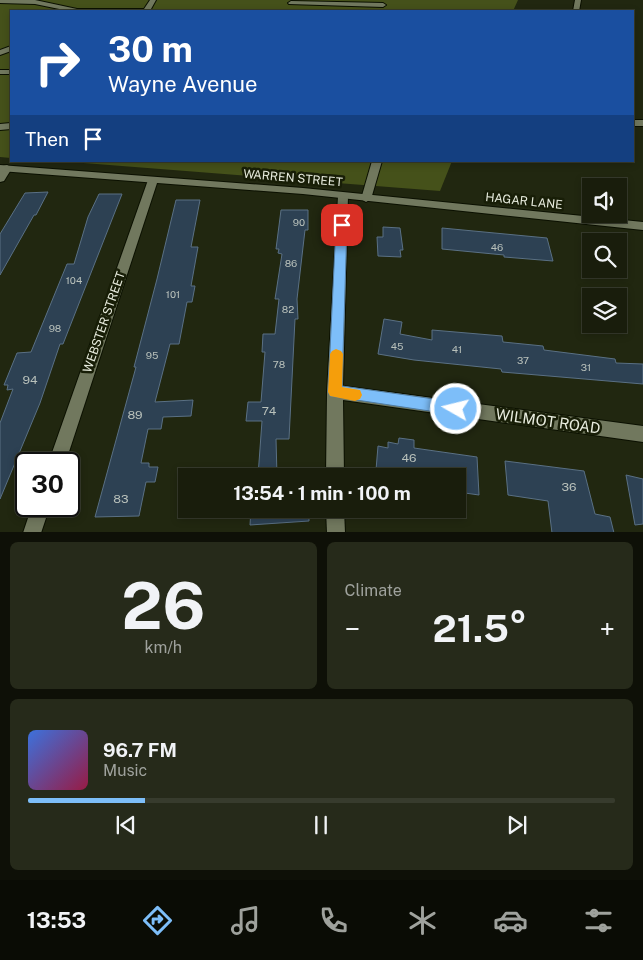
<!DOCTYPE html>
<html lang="en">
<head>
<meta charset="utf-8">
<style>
	:root { --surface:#191d0c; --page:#262a1a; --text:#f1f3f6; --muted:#9fa29d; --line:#373b2d; --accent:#7dbef9 }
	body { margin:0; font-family:"Public Sans",sans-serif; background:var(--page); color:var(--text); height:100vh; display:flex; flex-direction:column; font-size:19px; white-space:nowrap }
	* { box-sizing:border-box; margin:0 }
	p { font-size:16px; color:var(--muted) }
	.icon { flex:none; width:28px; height:28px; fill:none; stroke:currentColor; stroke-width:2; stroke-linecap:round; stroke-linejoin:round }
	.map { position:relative; height:532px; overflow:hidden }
	.sheet { display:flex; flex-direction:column; gap:10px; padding:10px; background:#0e1007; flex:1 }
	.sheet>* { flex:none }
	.hud { position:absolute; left:10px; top:10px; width:624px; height:152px; border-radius:0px; box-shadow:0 2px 8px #0003,0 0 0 1px var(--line); background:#1a4fa0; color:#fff; overflow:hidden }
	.fabs { position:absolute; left:582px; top:178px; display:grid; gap:10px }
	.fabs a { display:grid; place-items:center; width:45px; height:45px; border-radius:0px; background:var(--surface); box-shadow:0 2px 8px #0003,0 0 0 1px var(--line); font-size:25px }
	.speed { position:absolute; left:15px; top:452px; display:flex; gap:10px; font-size:25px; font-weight:700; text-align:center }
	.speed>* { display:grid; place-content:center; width:65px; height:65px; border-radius:50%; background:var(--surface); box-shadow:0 2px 8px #0003,0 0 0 1px var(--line); line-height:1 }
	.speed .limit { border:2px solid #111; border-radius:8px; background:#fff; color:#111 }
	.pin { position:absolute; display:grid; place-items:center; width:42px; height:42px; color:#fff; margin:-21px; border-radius:10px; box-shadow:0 2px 8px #0006 }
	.me { position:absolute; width:55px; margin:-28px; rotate:278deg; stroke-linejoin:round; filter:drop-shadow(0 0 4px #0008) }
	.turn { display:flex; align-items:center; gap:18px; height:105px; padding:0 15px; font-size:22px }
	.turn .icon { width:65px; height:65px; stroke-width:2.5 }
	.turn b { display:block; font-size:35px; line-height:42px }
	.then { display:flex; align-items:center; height:48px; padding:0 15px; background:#0003; gap:10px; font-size:19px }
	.big { font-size:38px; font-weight:700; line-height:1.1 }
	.sheet .card { flex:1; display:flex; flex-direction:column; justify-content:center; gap:8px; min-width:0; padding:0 18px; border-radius:8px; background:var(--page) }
	.sheet .dial { align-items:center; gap:0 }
	.dial b { font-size:65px; line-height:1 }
	.song { display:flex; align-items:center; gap:15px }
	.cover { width:60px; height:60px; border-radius:8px; background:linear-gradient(135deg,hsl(220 70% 55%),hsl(340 70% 35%)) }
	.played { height:5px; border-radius:2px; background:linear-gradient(90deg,var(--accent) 20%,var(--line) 20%) }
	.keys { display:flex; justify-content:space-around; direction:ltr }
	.heat { display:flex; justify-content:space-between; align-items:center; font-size:28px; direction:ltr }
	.sheet .tiles { flex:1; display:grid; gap:10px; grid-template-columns:1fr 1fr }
	.card:last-child { grid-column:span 2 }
	.trip { position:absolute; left:178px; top:468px; width:288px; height:50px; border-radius:0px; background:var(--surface); box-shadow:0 2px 8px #0003,0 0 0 1px var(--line); font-weight:700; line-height:50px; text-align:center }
	.tabs { display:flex; height:80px; justify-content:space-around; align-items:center; background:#0a0c05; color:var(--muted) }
	.tabs .icon { width:35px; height:35px }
	.tabs .selected { color:var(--accent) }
	.tabs b { font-size:22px; color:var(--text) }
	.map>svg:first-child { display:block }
	.green { fill:#45511a }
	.building { fill:#2d4153; stroke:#5a7084 }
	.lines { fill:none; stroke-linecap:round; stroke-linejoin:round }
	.service-casing { stroke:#0b1000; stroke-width:2 }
	.minor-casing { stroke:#0b1000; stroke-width:2 }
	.tertiary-casing { stroke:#0b1000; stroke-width:2 }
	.service { fill:#71785e; fill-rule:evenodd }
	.minor { fill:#71785e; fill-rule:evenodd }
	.tertiary { fill:#71785e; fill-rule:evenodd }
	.route { fill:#7dbef9; stroke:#517ca2 }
	.slow { fill:#f59e0b }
	.labels { text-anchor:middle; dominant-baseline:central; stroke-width:5; stroke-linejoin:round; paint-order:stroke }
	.number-label { font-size:10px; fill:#b9c1bb }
	.street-label { font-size:12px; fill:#e8ecde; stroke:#181e07 }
	.near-number-label { font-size:12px; fill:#b9c1bb }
	.near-street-label { font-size:15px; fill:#e8ecde; stroke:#181e07 }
</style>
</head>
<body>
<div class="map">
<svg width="643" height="533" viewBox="0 0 643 533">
	<rect width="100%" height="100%" fill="#212710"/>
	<g class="green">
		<polygon points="0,0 518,0 513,11 11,11 11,158 0,157"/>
		<polygon points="58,161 452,161 440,191"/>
	</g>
	<g class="building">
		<polygon points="48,192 36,215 34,215 0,275 0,234 25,193"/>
		<polygon points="99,194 122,194 63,344 60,344 40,403 0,499 0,423 13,389 7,390 8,385 4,385 17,353 31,352 67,264 74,264 88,217"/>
		<polygon points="176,200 200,200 191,247 198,247 191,286 195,286 192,302 187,302 179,344 170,344 155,402 193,400 191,416 163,417 161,429 148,429 141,463 149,463 149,467 158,467 155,482 146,482 139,516 95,517 136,367 134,367 157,279"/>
		<polygon points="281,210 308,210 308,230 305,230 297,299 298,319 295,319 289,439 276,439 277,476 258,476 262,421 246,421 248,402 261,402 265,352 262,352 263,334 275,334 279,299 275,299 282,254 278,253 279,249 276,249"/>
		<polygon points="383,227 400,228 403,250 400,250 401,257 378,256 377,237 383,237"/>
		<polygon points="442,228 547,238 553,261 504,257 504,255 442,249"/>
		<polygon points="384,319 402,322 400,334 432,340 432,330 502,336 503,342 543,346 544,350 615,359 616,363 643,364 643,384 502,372 501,369 414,360 378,354"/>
		<polygon points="399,438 414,440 414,448 477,457 479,495 458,492 457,476 419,476 376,470 378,446 388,448 388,442 398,444"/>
		<polygon points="505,461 584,471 595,514 610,517 614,533 552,533 548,501 508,495"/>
		<polygon points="626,475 643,479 643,524 635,525"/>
		<polygon points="251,509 309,509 309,521 250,525"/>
	</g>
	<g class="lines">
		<defs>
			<g id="service">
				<polygon points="0,0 35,0 77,9 144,9 150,0 156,0 151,9 153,11 69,11 35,4 0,3"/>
				<polygon points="291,1 383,3 386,5 383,7 289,4 288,3"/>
				<polygon points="11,46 11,51 0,55 0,50"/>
				<rect x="0" y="70" width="11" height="4"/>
				<polygon points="11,123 11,129 0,130 0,124"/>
				<polygon points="372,161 382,161 371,199 366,202 361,199"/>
			</g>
			<g id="minor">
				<polygon points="575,0 581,0 579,11 573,11"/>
				<rect x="632" y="120" width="11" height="6"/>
				<polygon points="7,165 12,168 4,181 0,182 0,171 3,166"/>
				<polygon points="153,177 158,180 65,464 48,464 148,180"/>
				<polygon points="343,193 348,196 343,386 643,426 643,442 343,400 344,476 326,476 327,392 338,196"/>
				<polygon points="32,506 50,506 41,533 23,533"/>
				<polygon points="326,509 344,509 345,533 327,533"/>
			</g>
			<polygon id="tertiary" points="0,165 303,188 643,222 643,230 303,194 0,171"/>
		</defs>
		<use href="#service" class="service-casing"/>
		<use href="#minor" class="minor-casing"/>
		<use href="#tertiary" class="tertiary-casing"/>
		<use href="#service" class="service"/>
		<use href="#minor" class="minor"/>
		<use href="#tertiary" class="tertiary"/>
	</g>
	<polygon class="route" points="342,221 347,225 342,386 456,402 461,404 463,409 461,413 456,415 330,396 328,392 336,225"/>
	<polygon class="slow" points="336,349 341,351 343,354 342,387 360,390 362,395 360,399 355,401 330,396 328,392 330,354 332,351"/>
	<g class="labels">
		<g class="number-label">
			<text x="299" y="222">90</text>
			<text x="497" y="247">46</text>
			<text x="291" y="263">86</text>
			<text x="74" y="280">104</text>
			<text x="173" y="294">101</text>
			<text x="288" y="309">82</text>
			<text x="55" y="328">98</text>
			<text x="397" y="346">45</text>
			<text x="457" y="349">41</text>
			<text x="152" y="355">95</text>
			<text x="523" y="360">37</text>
			<text x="279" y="364">78</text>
			<text x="586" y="367">31</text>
		</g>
		<g class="street-label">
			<text transform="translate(293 178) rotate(5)">WARREN STREET</text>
			<text transform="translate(524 201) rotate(6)">HAGAR LANE</text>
			<text transform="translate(104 322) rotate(-71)">WEBSTER STREET</text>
		</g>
		<g class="near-number-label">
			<text x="30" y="380">94</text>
			<text x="269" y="411">74</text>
			<text x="135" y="415">89</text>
			<text x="409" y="458">46</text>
			<text x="569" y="487">36</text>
			<text x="121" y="499">83</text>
		</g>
		<g class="near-street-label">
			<text transform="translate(548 421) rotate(8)">WILMOT ROAD</text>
		</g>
	</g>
</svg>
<div class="fabs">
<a><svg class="icon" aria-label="sound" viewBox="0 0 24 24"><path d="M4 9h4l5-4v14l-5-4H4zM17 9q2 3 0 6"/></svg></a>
<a><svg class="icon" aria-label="search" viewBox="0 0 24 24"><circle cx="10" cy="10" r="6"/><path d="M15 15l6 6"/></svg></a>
<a><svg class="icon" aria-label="layers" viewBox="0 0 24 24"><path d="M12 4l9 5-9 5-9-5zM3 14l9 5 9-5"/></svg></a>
</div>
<div class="speed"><div class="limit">30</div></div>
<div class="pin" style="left:342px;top:225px;background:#d93025"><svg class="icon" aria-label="arrive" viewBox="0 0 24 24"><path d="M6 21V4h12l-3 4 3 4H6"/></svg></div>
<svg class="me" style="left:456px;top:409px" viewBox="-20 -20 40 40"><circle r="17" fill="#7dbef9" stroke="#fff" stroke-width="3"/><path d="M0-11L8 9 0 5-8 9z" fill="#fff"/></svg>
<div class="trip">13:54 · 1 min · 100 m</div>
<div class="hud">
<div class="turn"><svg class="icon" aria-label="right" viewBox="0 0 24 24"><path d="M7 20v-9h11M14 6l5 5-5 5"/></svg><div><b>30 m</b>Wayne Avenue</div></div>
<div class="then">Then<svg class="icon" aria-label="arrive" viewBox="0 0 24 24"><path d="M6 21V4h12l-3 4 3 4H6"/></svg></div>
</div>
</div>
<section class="sheet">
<div class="tiles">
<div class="card dial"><b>26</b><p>km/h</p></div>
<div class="card"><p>Climate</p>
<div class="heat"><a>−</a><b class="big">21.5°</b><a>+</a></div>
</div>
<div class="card">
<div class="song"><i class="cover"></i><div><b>96.7 FM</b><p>Music</p></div></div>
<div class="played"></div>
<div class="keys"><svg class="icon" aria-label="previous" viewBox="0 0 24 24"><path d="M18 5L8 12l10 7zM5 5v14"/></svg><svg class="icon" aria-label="pause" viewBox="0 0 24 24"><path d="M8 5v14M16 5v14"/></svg><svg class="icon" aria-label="next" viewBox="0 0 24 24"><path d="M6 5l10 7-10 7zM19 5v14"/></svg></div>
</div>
</div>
</section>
<nav class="tabs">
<b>13:53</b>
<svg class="icon selected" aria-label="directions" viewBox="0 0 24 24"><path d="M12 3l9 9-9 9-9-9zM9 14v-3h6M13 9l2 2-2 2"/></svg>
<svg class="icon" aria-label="music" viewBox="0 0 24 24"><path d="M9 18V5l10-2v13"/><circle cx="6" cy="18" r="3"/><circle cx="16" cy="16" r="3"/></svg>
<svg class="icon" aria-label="phone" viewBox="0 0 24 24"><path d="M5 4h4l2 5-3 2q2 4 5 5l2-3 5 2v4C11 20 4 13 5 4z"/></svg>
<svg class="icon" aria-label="climate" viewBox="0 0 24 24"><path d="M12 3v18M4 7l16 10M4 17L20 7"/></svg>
<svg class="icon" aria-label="car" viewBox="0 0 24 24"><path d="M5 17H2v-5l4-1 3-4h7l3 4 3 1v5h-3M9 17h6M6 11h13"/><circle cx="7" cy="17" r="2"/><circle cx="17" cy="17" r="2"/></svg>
<svg class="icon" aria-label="filters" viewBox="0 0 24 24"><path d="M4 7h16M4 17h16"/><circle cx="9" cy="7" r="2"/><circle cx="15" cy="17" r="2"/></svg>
</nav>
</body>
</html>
